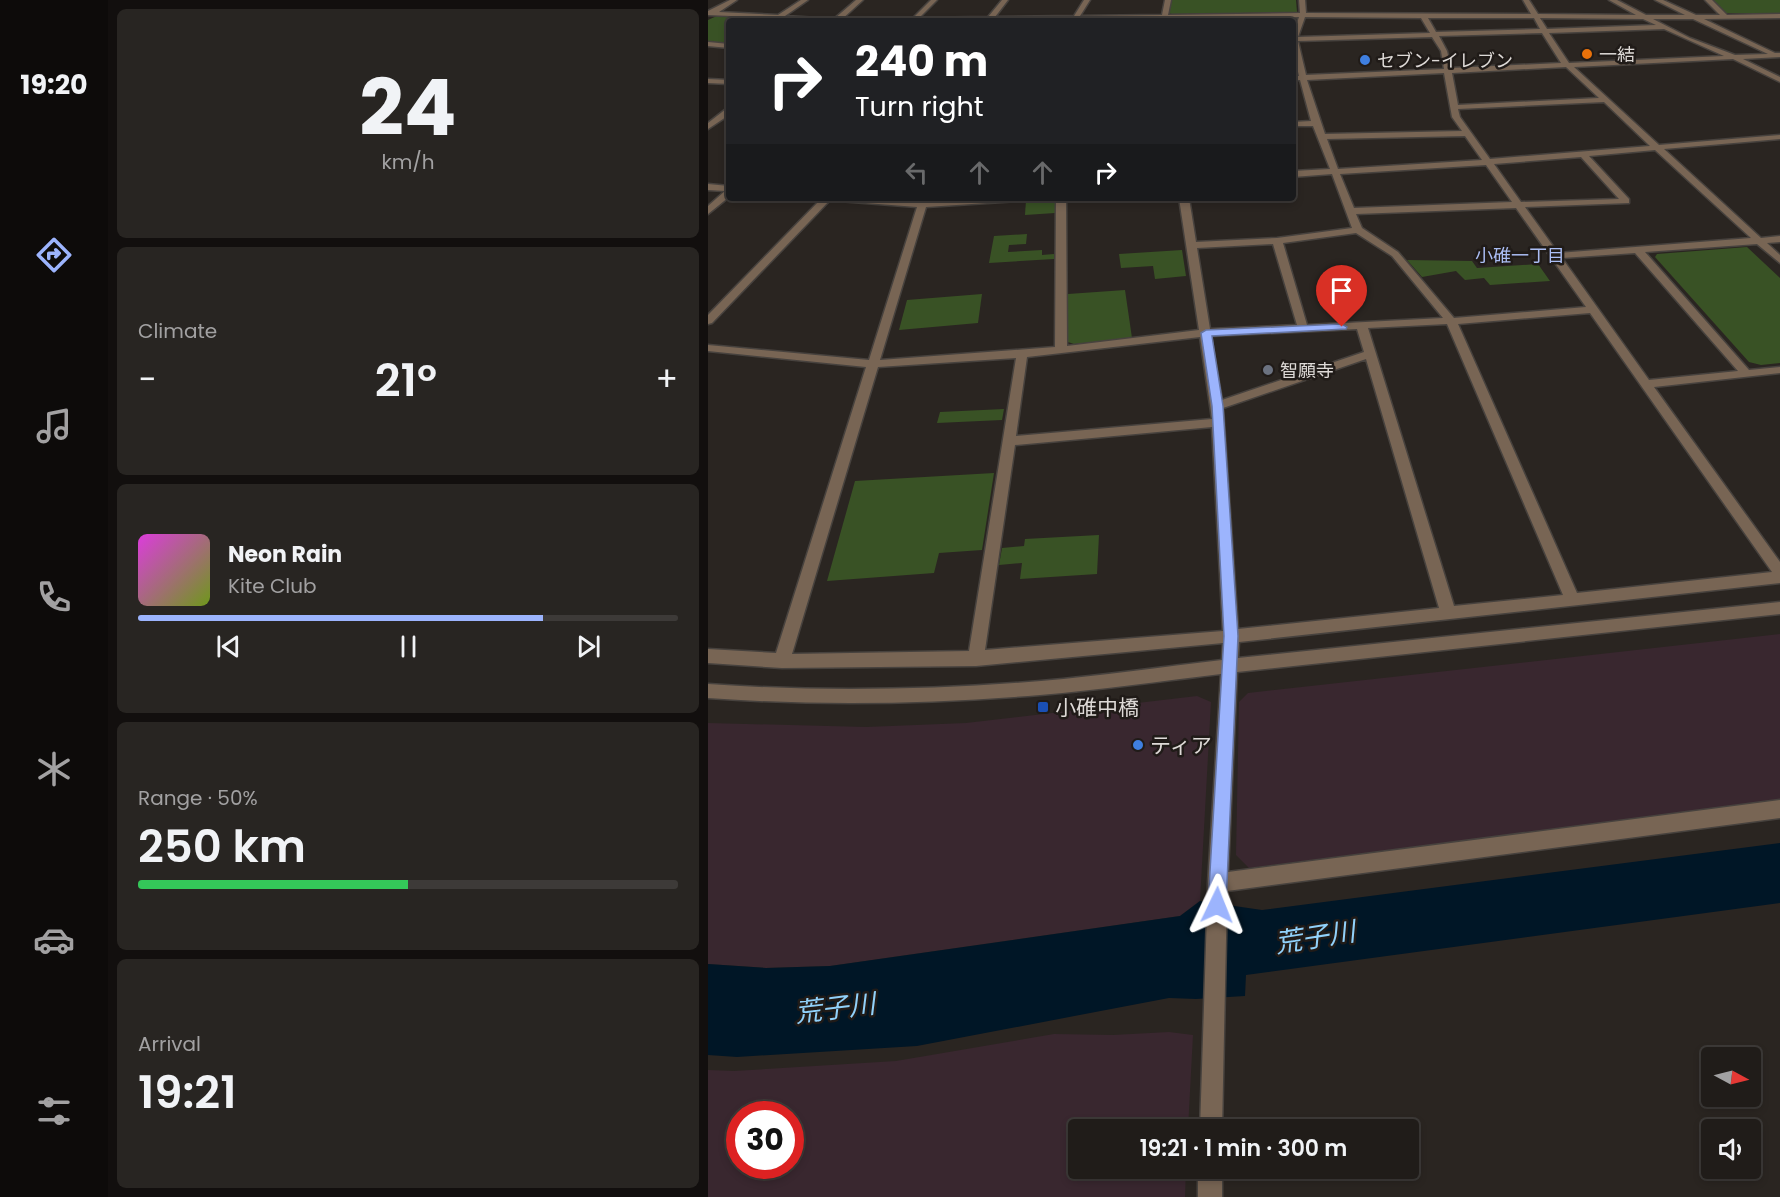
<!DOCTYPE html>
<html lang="en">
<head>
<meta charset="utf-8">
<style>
	:root { --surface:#201c19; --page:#282522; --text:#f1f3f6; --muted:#a2a1a2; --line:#3d3a38; --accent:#9cb4fd }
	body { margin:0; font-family:Poppins,"Noto Sans JP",sans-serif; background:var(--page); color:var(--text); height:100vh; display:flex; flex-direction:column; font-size:22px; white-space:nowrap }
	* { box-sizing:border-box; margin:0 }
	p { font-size:20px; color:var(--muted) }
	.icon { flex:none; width:33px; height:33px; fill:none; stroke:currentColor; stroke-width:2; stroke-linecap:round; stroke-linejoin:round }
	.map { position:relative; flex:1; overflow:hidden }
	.details { display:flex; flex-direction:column; gap:9px; padding:9px; background:#120f0e; width:600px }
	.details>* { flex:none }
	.guide { position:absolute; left:18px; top:18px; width:570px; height:183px; border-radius:6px; box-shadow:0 3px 9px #0003,0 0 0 2px var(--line); background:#202124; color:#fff; overflow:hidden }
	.needle { width:39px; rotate:97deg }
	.buttons { position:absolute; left:993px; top:1047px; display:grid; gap:12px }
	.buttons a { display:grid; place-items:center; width:60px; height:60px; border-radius:6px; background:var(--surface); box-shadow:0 3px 9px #0003,0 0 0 2px var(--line); font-size:30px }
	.speed { position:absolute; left:18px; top:1101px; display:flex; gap:12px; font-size:30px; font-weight:700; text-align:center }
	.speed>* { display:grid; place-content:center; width:78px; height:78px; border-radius:50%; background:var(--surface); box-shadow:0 3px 9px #0003,0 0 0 2px var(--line); line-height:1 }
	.speed .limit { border:9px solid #d22; background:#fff; color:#111 }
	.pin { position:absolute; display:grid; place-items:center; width:51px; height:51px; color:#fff; margin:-62px -26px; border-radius:50% 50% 50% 0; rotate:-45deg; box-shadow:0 0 6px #0007 }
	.pin .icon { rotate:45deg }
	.me { position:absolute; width:66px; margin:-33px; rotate:2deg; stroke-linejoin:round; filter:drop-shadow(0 0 4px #0008) }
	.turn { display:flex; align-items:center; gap:21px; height:126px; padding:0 30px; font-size:27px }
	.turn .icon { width:78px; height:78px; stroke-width:2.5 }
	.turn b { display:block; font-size:42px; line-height:51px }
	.lanes { display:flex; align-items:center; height:57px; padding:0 30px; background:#0003; justify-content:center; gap:30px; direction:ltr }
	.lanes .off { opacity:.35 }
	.big { font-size:45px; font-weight:600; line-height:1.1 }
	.details .card { flex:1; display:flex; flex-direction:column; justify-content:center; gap:9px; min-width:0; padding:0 21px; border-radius:9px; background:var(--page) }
	.details .dial { align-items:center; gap:0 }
	.dial b { font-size:78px; line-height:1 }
	.song { display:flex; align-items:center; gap:18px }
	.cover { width:72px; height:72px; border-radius:9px; background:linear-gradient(135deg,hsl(300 70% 55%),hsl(80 70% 35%)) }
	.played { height:6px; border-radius:3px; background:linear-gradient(90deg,var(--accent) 75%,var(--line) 75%) }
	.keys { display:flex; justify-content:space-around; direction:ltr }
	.heat { display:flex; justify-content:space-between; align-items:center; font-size:33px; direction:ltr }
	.charge { height:9px; border-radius:4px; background:linear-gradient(90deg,#34c759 50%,var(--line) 0) }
	.trip { position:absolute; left:360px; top:1119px; width:351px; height:60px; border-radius:6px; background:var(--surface); box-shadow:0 3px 9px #0003,0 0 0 2px var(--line); font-weight:600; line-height:60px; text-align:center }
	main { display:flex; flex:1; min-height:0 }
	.dock { display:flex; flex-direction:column; width:108px; justify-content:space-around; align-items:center; background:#0d0b0a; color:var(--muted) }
	.dock .icon { width:42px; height:42px }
	.dock .on { color:var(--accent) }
	.dock b { font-size:27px; color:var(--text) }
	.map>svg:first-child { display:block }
	.industrial { fill:#39272f; fill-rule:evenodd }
	.green { fill:#395225 }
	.water { fill:#001626 }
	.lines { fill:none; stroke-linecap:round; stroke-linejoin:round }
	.minor-casing { stroke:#47423e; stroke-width:3 }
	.minor { fill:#786554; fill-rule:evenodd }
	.route { fill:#9cb4fd; stroke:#6575a4; stroke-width:1.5 }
	.food-dot { fill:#e8710a; stroke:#201b18; stroke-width:2 }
	.shop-dot { fill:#3f7fe0; stroke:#201b18; stroke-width:2 }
	.worship-dot { fill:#6b7280; stroke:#201b18; stroke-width:2 }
	.transit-dot { fill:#1a4fb4; stroke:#201b18; stroke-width:2 }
	.labels { text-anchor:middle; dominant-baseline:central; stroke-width:5; stroke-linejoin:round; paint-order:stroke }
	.far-poi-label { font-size:18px; fill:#dedad7; stroke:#201b18; text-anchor:start }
	.far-neighbourhood-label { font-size:18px; fill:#abbef4; stroke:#201b18 }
	.poi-label { font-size:21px; fill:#dedad7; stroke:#201b18; text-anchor:start }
	.near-water-label { font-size:27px; font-style:italic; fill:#91d1fa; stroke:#201b18 }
</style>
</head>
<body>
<main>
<nav class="dock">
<b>19:20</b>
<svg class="icon on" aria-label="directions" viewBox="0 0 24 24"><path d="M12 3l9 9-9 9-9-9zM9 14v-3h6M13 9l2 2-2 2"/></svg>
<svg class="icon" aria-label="music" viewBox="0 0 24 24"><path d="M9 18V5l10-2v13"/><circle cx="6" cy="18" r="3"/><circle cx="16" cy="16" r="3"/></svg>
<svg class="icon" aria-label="phone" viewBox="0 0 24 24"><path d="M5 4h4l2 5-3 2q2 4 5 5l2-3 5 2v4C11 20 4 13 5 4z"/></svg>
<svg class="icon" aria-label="climate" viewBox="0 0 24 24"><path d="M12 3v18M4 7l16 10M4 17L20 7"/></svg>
<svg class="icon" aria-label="car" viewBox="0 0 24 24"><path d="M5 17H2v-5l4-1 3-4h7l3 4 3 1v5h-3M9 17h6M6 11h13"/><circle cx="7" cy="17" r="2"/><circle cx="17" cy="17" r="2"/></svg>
<svg class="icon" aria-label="filters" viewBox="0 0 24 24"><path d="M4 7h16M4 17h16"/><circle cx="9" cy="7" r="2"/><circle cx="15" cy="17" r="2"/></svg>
</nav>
<section class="details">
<div class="card dial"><b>24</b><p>km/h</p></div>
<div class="card"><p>Climate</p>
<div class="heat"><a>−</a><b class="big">21°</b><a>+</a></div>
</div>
<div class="card">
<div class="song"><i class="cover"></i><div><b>Neon Rain</b><p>Kite Club</p></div></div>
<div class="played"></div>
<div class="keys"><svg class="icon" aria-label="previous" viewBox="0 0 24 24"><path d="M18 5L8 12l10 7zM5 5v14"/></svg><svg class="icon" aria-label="pause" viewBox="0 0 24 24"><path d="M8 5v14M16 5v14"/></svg><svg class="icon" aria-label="next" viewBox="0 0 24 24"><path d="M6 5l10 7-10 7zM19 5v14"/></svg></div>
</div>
<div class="card"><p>Range · 50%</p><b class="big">250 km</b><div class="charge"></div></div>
<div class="card"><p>Arrival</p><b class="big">19:21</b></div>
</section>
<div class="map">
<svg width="1072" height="1197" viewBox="0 0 1072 1197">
	<rect width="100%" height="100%" fill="#2a2521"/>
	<g class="industrial">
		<polygon points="1072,634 1072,800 541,868 528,855 531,702 540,693"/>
		<polygon points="489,696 503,702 492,901 472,916 122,966 58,968 0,964 0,723 158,727 258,723"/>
		<path d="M461,1032L485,1035L480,1129L370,1130V1168L478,1169L477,1197H0V1070L26,1071L188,1061L346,1034L405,1035ZM82,1114V1166H32V1114Z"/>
	</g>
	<g class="green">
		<polygon points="464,0 588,0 589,12 464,14 460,13"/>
		<polygon points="1005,0 1072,0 1072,14 1018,13"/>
		<polygon points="11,15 62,19 63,20 21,21 21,43 0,42 0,20"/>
		<polygon points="343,198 348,200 347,213 317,215 318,200"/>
		<polygon points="319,234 318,244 301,245 300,252 334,250 334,255 346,254 346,259 281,263 286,236"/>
		<polygon points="1039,247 1072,278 1072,363 1053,365 1041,362 947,257 949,254"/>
		<polygon points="474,250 478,276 447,279 445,266 413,268 411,254"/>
		<polygon points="699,260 764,261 769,268 830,264 842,281 782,285 776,278 757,280 748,271 714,277"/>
		<polygon points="417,290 424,338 366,344 360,342 360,294"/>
		<polygon points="274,294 270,323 191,330 199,300"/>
		<polygon points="296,409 294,420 229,423 232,412"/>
		<polygon points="286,473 274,550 231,553 226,573 119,581 147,481"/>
		<polygon points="391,535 389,574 312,579 314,563 291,565 294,548 316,546 317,539"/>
	</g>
	<polygon class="water" points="1072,843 1072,903 538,975 537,996 488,999 461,998 209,1046 29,1057 0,1055 0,964 58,968 122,966 472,916 492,901 554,910"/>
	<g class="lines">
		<defs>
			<g id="minor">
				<polygon points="22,0 29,0 11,12 70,15 93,0 100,0 77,16 126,19 148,0 155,0 132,21 0,15 0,11"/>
				<path d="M223,0H229L211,18L280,17L294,0H300L287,17L366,16L376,0H382L372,16L454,15L457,0H463L460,15L592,13L591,0H597L598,13L823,14L815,0H821L830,14L928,15L901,0H909L938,15H977L947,0H955L988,15H1012L997,0H1004L1019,15L1072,14V18L996,19L1067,53H1072V57L1035,59L1072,77V82L1025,59L866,67L951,145L1072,135V139L956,149L1053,238L1072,236V242L1059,243L1072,255V263L1049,244L937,252L1041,370L1072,367V373L946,387L1072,562V583L531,642L530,658L1072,602V614L529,672L520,872L1072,800V818L519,891L514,1130H492L500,883L513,674C453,681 392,690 332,695C221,704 111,706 0,698V684C111,692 222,690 333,681C393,676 453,667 514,660L515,643L268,666L74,668L0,663V649L68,653L158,367L0,351V345L161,360L209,207L131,201L126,198L210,202L211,198H221L219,202L316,198L311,201L218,207L172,360L347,347L348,198H358L359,346L491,330L471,198H481L488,242L569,238L644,228L624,174L585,177V171L622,169L605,126H585V122L603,121L592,80H585V76H591C586,54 583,38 591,17L460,19L459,21H453V19L161,21L204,19ZM597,17L713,18L722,33L590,37ZM720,18H826L832,29L728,32ZM832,18L935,19L948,25L839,29ZM945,19H985L1060,54L1027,55L982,38ZM956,29L1016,56L861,63L841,33ZM834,33L853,63L743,68L739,51L731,36ZM724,37L733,51L736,69L598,75L590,41ZM858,67L891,98L750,105L744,73ZM736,73L744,117L754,131L617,134L599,80ZM896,102L942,146L782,159L752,117L750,109ZM757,136L774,160L630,169L619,139ZM947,150L1043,238L850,253L817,207L921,203V199L881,156ZM873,157L911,199L813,202L786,164ZM778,165L804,202L646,208L632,174ZM808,208L878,307L746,318L690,252L654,228L648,214ZM648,233L684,256L735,318L599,325L575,243ZM565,244L589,325L502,329L489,248ZM927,253L1030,371L941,380L854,258ZM882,313L1064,572L869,593L750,324ZM739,324L855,595L746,606L660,328ZM649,329L656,352L514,400L503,336ZM492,337L504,419L308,436L319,357ZM308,358L261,651L84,654L170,367ZM658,359L731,608L530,629L515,408ZM504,427L515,631L277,650L307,445Z"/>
				<polygon points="0,42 21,44 21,48 0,46"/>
				<polygon points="0,79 21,80 21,84 0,83"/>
				<polygon points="18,109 21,109 21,115 0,129 0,123"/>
				<polygon points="0,184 21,186 21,197 0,214 0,206 17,191 0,190"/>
				<polygon points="114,198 124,198 4,323 0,324 0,315"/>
				<rect x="490" y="1168" width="24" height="29"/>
			</g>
		</defs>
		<use href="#minor" class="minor-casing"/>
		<use href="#minor" class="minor"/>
	</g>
	<polygon class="route" points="634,324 639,327 638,329 504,336 515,406 530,636 518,905 515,911 509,914 503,911 500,905 516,636 504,406 493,333 498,330"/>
	<circle class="food-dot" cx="879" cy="54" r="6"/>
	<g class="shop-dot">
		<circle cx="657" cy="60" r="6"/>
		<circle cx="430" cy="745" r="6"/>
	</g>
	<circle class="worship-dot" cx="560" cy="370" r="6"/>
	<rect class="transit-dot" x="329" y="701" width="12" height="12" rx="3"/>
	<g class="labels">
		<g class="far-poi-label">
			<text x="891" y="54">一結</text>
			<text x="669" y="60">セブン-イレブン</text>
			<text x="572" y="370">智願寺</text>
		</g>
		<g class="far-neighbourhood-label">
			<text x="812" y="255">小碓一丁目</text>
		</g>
		<g class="poi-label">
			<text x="347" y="707">小碓中橋</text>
			<text x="442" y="745">ティア</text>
		</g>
		<g class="near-water-label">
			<text transform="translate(607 937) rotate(-9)">荒子川</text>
			<text transform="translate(127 1008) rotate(-7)">荒子川</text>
		</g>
	</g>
</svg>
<div class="buttons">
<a><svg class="needle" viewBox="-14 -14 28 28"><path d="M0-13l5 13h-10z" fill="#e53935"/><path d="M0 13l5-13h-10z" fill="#a2a1a2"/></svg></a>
<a><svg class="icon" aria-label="sound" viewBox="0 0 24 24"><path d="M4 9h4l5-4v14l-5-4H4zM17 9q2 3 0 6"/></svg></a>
</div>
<div class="speed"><div class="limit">30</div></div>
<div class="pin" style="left:634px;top:327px;background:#d93025"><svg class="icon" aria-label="arrive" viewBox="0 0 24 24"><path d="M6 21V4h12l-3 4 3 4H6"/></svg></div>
<svg class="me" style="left:509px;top:905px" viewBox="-20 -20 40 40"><path d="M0-17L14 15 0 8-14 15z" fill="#9cb4fd" stroke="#fff" stroke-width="4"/></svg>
<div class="trip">19:21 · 1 min · 300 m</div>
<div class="guide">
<div class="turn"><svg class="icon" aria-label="right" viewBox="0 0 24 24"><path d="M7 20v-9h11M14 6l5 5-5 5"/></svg><div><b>240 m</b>Turn right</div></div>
<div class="lanes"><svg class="icon off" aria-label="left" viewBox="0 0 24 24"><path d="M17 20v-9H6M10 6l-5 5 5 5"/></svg><svg class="icon off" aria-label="ahead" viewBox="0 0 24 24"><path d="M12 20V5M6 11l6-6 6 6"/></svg><svg class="icon off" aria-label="ahead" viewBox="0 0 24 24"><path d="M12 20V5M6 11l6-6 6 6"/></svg><svg class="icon" aria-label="right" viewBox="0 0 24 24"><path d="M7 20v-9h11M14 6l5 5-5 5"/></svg></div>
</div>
</div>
</main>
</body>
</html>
